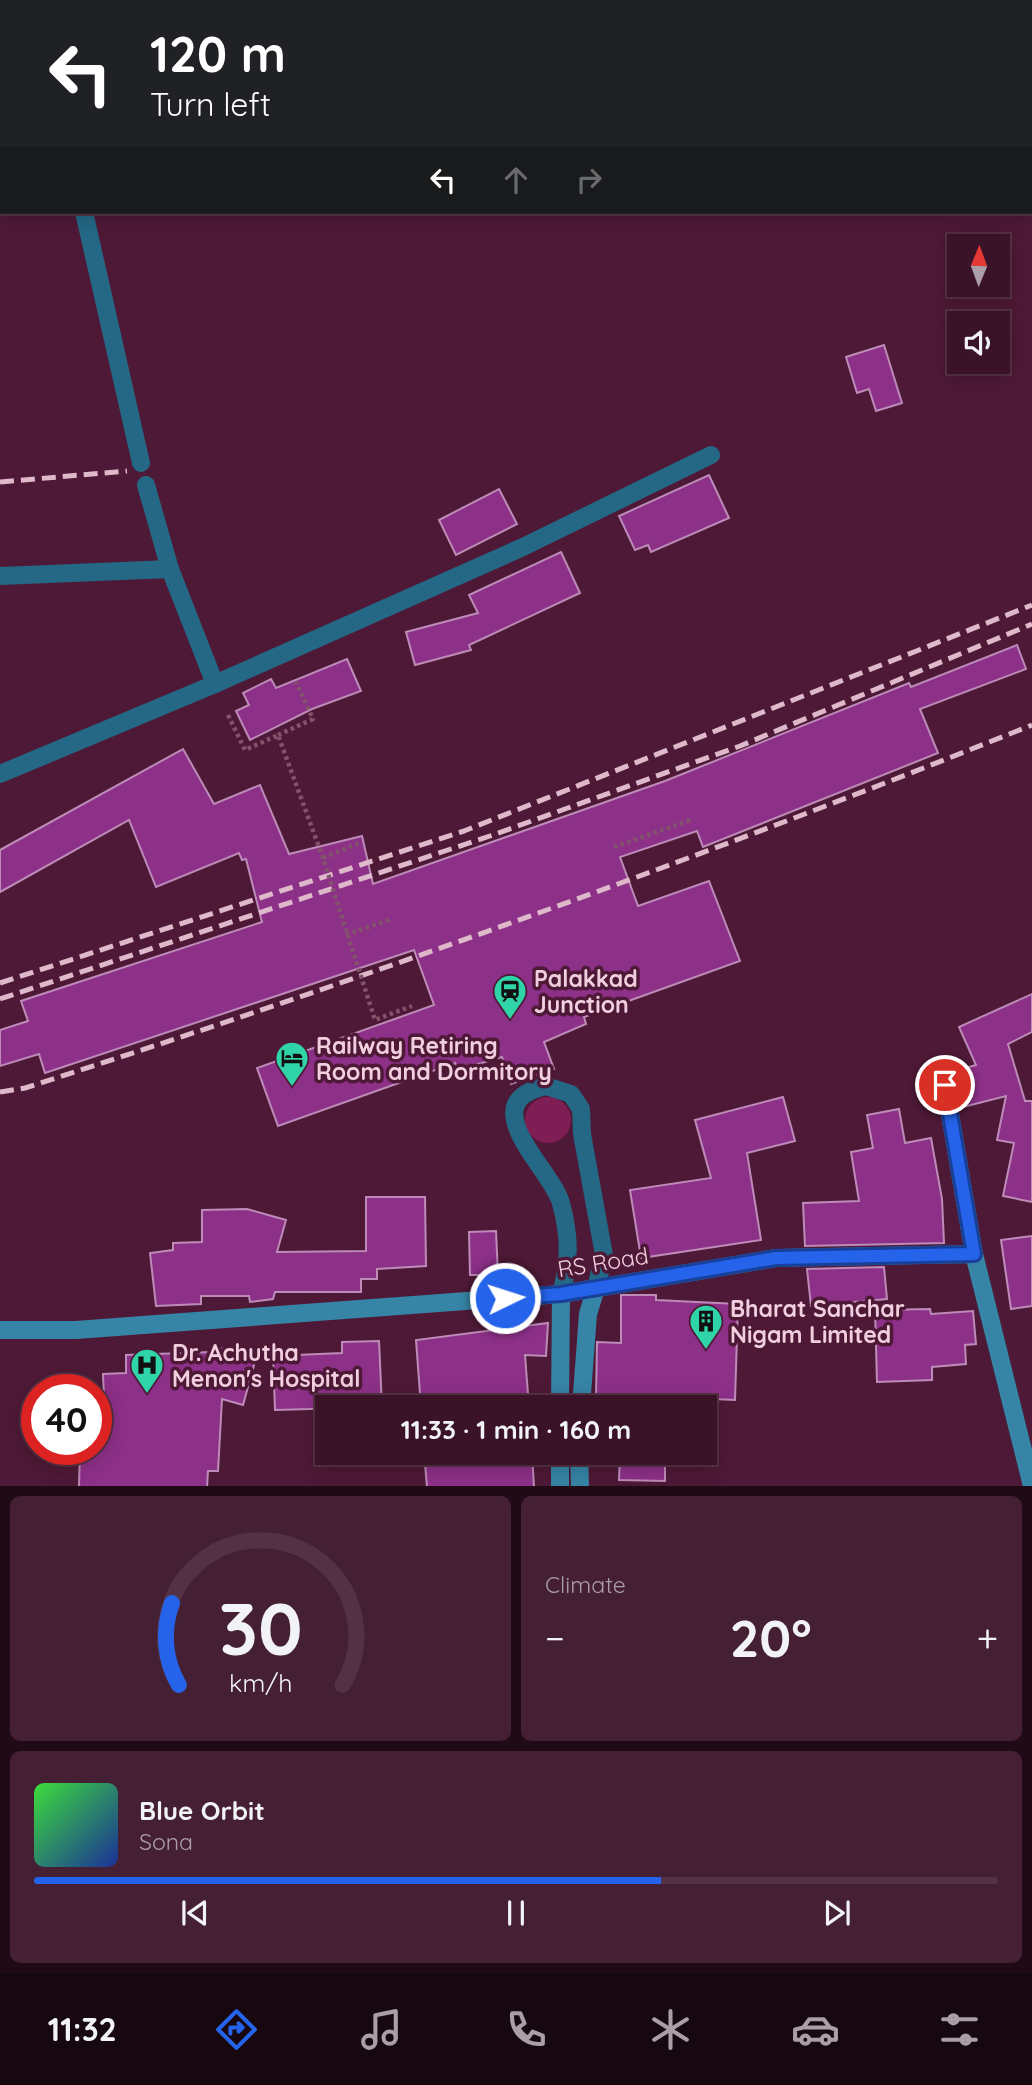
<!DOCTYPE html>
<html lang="en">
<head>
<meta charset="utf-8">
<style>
	:root { --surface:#3a1328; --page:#452034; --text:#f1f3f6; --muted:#ab9ea8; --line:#543245; --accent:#2563eb }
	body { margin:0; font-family:Quicksand,sans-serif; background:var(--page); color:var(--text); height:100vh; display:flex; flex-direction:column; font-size:26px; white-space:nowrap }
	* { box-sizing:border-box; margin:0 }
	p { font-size:23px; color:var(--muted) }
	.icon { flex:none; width:38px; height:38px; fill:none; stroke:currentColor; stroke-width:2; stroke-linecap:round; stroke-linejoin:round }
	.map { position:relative; height:1486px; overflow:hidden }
	.side { display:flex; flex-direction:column; gap:10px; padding:10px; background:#200a16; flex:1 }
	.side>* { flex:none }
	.banner { position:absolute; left:0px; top:0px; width:1032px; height:214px; box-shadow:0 4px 18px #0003,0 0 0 2px var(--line); background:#202124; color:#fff; overflow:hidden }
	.needle { width:46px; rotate:1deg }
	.controls { position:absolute; left:947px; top:234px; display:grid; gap:14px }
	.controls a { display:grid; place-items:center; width:63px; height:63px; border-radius:0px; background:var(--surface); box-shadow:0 4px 18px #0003,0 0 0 2px var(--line); font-size:35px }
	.speed { position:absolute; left:21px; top:1374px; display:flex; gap:14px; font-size:35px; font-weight:700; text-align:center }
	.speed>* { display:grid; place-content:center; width:91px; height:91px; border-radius:50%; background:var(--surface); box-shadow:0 4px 18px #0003,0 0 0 2px var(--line); line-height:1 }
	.speed .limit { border:10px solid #d22; background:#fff; color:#111 }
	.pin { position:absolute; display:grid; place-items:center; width:60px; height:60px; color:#fff; margin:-30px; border:4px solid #fff; border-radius:50%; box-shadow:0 2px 7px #0007 }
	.me { position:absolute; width:77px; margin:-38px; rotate:86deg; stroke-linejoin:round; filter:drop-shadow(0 0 5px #0008) }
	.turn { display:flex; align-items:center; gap:24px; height:147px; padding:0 35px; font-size:32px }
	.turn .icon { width:91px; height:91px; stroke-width:2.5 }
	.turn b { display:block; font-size:49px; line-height:60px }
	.lanes { display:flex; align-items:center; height:66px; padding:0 35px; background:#0003; justify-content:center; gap:35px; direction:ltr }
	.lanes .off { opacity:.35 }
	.big { font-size:52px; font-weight:800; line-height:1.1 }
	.side .widget { flex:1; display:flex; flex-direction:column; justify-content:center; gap:10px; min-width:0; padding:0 24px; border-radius:10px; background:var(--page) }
	.side .dial { align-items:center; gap:0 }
	.dial svg { height:182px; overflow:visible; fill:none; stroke:var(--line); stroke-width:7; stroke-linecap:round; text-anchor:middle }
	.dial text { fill:var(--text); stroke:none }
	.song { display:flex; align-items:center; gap:21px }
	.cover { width:84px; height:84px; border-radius:10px; background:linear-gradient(135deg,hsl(120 70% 55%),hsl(230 70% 35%)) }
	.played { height:7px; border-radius:4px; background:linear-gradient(90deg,var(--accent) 65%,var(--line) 65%) }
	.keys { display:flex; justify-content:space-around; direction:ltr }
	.heat { display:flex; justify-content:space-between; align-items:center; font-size:38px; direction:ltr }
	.side .tiles { flex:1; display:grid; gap:10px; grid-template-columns:1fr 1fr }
	.widget:last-child { grid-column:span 2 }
	.trip { position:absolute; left:315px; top:1395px; width:402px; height:70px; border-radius:0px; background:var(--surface); box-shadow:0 4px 18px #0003,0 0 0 2px var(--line); font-weight:800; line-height:70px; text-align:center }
	.tabs { display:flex; height:112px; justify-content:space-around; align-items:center; background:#170810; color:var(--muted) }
	.tabs .icon { width:49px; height:49px }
	.tabs .active { color:var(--accent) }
	.tabs b { font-size:32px; color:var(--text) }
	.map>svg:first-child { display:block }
	.green { fill:#7f1d55 }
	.building { fill:#8d3088; stroke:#bd8bb8; stroke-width:2 }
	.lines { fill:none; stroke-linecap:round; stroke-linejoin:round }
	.path { stroke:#82536b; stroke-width:4.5; stroke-dasharray:3.5 3.5; stroke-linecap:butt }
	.street { stroke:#246885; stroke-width:18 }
	.secondary { stroke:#3684a6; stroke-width:18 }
	.rail { stroke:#deb9ca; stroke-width:5; stroke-dasharray:14 7; stroke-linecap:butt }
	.path-bridge { stroke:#82536b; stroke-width:4.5; stroke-dasharray:3.5 3.5; stroke-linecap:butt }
	.route-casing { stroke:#184099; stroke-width:18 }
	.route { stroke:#2563eb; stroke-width:12 }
	.labels { text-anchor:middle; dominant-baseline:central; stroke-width:7; stroke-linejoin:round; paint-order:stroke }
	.poi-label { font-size:23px; font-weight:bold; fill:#f2cfde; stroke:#4e1936; text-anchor:start }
	.street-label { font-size:23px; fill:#f2cfde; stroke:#4e1936 }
</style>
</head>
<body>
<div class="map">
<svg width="1032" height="1487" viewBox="0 0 1032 1487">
	<rect width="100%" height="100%" fill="#4e1936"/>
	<circle class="green" cx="548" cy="1120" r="23"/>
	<g class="building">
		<polygon points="884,345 902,403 876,411 869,389 857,393 846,357"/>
		<polygon points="709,475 729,518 651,552 648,545 635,550 619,516"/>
		<polygon points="499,489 517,524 456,555 439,520"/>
		<polygon points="561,552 580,593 469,645 471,650 415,665 406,632 478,613 469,595"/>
		<polygon points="1017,645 1026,669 920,709 938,753 703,847 697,831 620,857 638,906 709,881 740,961 584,1017 586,1024 544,1042 554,1069 511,1084 502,1057 458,1070 455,1063 278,1126 257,1068 434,1005 414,950 45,1073 39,1054 0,1066 0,1030 28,1021 21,1001 262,922 246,859 242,860 239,853 156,887 129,820 0,892 0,850 183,749 214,804 260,785 289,854 362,836 373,884 665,781 909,683 911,687"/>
		<polygon points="347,659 361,691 312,709 250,740 236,711 249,705 243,693 271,679 276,688"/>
		<polygon points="1032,994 1032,1032 1008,1044 1025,1101 1032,1101 1032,1202 1003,1196 1014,1143 997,1140 1006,1096 963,1107 954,1071 976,1065 959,1027"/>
		<polygon points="783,1097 795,1141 747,1153 761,1240 641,1258 630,1190 711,1178 695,1120"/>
		<polygon points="899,1109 905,1143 931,1138 942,1199 944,1243 805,1246 803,1203 859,1201 851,1152 873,1148 867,1115"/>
		<polygon points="366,1197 425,1197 426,1266 377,1269 377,1279 361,1279 361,1292 275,1292 273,1299 250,1302 249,1296 201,1296 201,1304 156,1306 150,1253 173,1250 173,1243 202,1242 202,1210 247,1209 286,1220 277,1252 366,1251"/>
		<polygon points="496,1231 498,1275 470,1275 469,1232"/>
		<polygon points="1032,1236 1032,1306 1011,1309 1001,1240"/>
		<polygon points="884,1267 887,1299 811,1306 807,1269"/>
		<polygon points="621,1295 656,1295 656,1300 738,1304 735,1400 666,1397 666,1407 620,1407 620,1398 596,1398 597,1342 621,1343"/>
		<polygon points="930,1309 931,1314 973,1311 976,1344 965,1345 966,1364 932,1367 932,1380 877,1382 875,1310"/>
		<polygon points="548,1323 546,1356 525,1355 529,1407 421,1407 416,1340"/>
		<polygon points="379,1341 382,1407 275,1410 273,1356 342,1353 342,1342"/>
		<polygon points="213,1346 256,1358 243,1405 222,1399 218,1471 208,1471 207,1487 79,1487 80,1449 96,1449 97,1420 105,1420 103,1374 126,1373 126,1355 212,1352"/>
		<polygon points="424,1452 532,1452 534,1487 427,1487"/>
		<polygon points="620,1452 665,1452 665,1481 619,1480"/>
	</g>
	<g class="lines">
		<g class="path">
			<polyline points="278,735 313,719 296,682"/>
			<polyline points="614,847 693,819"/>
			<polyline points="323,858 359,843"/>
			<polyline points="346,935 391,919"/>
		</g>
		<g class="street">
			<polyline points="26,0 27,2"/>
			<polyline points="744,0 744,2"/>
			<polyline points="84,212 141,463"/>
			<polyline points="0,576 170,569 146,485"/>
			<polyline points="215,684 523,547 711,455"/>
			<polyline points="0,774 215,684 170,569"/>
			<path d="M561,1294C570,1261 570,1237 561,1203C551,1168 471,1103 546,1086L571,1094L581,1109L582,1134L604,1255L596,1288"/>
		</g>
		<g class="secondary">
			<polyline points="945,1085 974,1254"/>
			<polyline points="0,1330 76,1330 561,1294 776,1258 974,1254 1032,1486"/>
			<polyline points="560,1407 561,1294"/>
			<polyline points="581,1407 588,1314 596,1288"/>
			<polyline points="579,1452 580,1487"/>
			<polyline points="560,1487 560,1452"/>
		</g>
		<g class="rail">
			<polyline points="0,482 127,471"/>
			<polyline points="0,983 464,831 1032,605"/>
			<polyline points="0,999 490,836 740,746 1032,624"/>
			<path d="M0,1092L25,1088C365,979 700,858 1032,725"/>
		</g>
		<polyline class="path-bridge" points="228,715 245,750 278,735 323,858 375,1020 412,1006"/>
	</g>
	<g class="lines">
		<defs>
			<polyline id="route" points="505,1298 561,1294 776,1258 974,1254 945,1085"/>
		</defs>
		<use href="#route" class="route-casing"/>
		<use href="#route" class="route"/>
	</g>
	<defs>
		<symbol id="station-pin" viewBox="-11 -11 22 30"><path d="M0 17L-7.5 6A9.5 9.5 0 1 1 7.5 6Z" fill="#30d4a9" stroke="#4e1936"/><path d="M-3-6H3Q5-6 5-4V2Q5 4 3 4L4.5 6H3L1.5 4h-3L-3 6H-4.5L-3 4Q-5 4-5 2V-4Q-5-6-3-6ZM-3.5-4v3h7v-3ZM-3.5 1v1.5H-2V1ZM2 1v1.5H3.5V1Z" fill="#111"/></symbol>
		<symbol id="hotel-pin" viewBox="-11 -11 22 30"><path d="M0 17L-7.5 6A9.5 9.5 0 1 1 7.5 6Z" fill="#30d4a9" stroke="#4e1936"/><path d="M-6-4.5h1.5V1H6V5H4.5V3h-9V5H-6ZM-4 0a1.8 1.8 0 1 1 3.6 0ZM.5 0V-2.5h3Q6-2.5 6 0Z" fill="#111"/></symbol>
		<symbol id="building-pin" viewBox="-11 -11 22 30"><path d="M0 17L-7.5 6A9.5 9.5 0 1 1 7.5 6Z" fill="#30d4a9" stroke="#4e1936"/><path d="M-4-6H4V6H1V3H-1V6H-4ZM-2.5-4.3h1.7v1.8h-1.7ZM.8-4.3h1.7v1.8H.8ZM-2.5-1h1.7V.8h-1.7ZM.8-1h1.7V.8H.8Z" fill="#111"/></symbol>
		<symbol id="hospital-pin" viewBox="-11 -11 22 30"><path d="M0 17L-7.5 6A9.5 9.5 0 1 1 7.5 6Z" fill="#30d4a9" stroke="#4e1936"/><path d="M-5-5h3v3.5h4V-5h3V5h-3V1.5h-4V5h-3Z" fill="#111"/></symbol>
	</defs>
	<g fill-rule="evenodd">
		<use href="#station-pin" x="491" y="972" width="38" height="52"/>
		<use href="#hotel-pin" x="273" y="1039" width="38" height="52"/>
		<use href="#building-pin" x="687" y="1302" width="38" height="52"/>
		<use href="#hospital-pin" x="128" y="1346" width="38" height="52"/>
	</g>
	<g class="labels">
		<g class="poi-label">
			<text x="534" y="978">Palakkad<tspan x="534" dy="26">Junction</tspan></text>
			<text x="316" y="1045">Railway Retiring<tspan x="316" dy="26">Room and Dormitory</tspan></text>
			<text x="730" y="1308">Bharat Sanchar<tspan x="730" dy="26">Nigam Limited</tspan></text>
			<text x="172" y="1352">Dr. Achutha<tspan x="172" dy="26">Menon's Hospital</tspan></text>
		</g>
		<g class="street-label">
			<text transform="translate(603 1262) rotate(-9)">RS Road</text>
		</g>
	</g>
</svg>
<div class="controls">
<a><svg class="needle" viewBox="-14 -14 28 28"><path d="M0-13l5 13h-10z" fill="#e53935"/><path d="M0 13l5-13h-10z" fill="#ab9ea8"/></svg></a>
<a><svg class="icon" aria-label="sound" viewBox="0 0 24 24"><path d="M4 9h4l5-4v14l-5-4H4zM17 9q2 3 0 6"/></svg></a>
</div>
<div class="speed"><div class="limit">40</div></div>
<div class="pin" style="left:945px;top:1085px;background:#d93025"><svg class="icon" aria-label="arrive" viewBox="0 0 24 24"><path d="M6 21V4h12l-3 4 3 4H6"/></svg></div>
<svg class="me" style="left:505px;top:1298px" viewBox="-20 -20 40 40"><circle r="17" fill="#2563eb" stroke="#fff" stroke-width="3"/><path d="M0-11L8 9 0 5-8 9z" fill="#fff"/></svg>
<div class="trip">11:33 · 1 min · 160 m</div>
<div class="banner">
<div class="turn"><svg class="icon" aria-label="left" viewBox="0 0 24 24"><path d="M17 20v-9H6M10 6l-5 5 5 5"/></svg><div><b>120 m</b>Turn left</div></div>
<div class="lanes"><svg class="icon" aria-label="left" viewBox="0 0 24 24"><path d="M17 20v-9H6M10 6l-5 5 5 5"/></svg><svg class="icon off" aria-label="ahead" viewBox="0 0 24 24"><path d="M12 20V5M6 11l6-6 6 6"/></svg><svg class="icon off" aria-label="right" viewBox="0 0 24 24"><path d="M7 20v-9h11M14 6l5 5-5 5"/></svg></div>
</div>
</div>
<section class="side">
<div class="tiles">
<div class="widget dial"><svg viewBox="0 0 100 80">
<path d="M14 69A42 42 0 1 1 86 69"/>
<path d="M14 69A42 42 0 0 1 11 33" stroke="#2563eb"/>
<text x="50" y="56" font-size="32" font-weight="700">30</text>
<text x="50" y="72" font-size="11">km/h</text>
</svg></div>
<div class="widget"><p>Climate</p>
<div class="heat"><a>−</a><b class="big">20°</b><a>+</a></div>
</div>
<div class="widget">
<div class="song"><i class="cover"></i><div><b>Blue Orbit</b><p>Sona</p></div></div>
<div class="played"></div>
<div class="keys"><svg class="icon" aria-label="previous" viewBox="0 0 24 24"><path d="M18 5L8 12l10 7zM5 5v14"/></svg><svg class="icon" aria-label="pause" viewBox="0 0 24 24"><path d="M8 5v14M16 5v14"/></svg><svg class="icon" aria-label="next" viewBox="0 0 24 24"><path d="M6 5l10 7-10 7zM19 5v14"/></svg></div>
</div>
</div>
</section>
<nav class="tabs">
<b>11:32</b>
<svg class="icon active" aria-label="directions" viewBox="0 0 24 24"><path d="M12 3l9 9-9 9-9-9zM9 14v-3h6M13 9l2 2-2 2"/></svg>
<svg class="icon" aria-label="music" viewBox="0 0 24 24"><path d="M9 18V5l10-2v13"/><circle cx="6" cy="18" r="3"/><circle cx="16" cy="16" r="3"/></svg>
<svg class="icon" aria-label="phone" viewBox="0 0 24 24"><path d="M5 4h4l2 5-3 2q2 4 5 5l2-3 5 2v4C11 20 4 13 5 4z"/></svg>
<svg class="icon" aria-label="climate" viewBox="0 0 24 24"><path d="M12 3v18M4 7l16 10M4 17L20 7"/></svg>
<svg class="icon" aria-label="car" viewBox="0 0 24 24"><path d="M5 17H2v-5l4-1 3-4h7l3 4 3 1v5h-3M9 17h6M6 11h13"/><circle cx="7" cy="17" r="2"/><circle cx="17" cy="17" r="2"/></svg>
<svg class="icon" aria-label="filters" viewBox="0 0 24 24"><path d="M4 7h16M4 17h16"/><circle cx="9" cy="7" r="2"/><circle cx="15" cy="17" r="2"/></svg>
</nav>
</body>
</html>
